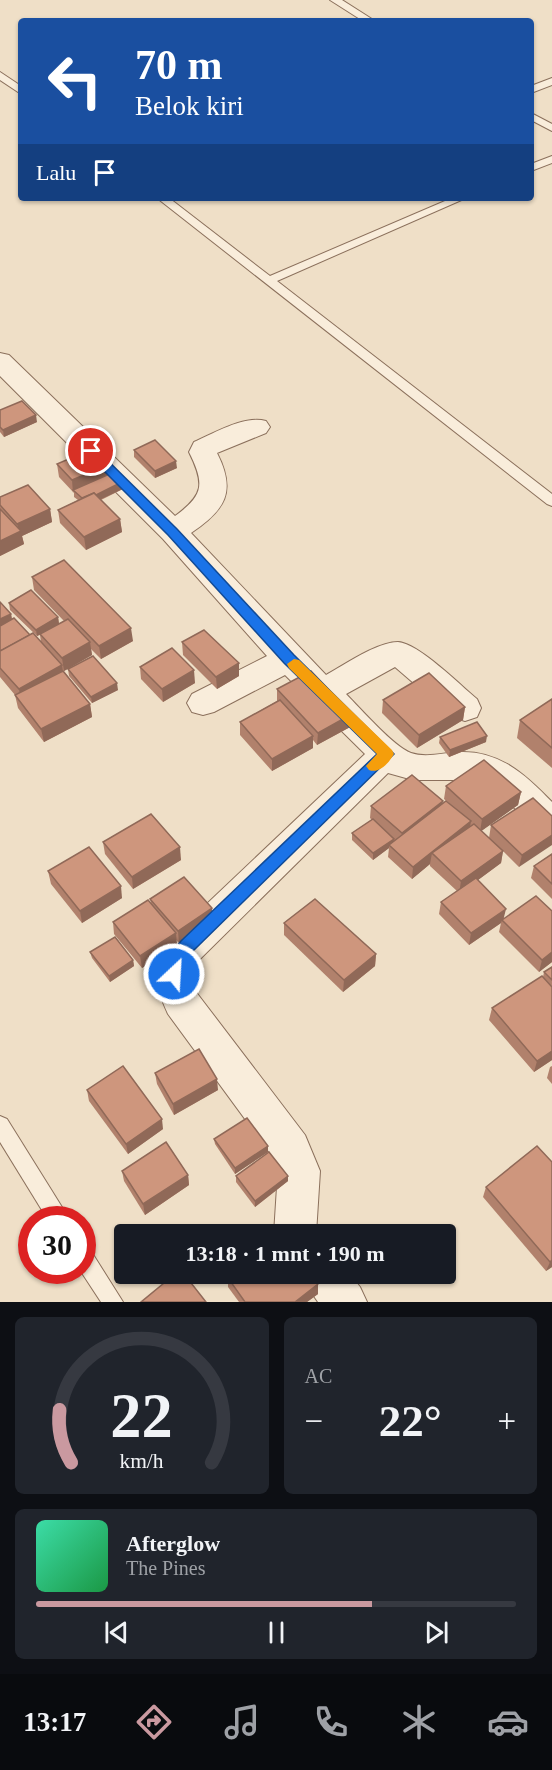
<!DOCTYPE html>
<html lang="id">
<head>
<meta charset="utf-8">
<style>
	:root { --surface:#171b24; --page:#20242c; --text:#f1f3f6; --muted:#9ea1a6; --line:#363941; --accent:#ca99a0 }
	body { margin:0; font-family:Georgia,serif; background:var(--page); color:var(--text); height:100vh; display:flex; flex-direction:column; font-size:22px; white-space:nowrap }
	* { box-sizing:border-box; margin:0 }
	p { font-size:20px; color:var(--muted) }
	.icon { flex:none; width:33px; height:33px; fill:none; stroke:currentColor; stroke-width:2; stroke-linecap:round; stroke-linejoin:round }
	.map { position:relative; height:1302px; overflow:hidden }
	.panel { display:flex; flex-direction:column; gap:15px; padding:15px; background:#0d0f14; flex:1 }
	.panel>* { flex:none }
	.guide { position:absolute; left:18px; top:18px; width:516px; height:183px; border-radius:6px; box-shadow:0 2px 4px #0004; background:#1a4fa0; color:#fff; overflow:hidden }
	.speed { position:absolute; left:18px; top:1206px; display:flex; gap:12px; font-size:30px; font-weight:700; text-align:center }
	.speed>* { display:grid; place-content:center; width:78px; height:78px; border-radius:50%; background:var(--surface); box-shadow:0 2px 4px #0004; line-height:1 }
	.speed .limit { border:9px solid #d22; background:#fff; color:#111 }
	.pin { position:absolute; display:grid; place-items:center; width:51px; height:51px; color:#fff; margin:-26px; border:3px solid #fff; border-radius:50%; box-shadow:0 2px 6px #0007 }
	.me { position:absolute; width:66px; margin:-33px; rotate:25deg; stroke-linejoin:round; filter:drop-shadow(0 0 4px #0008) }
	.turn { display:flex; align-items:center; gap:21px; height:126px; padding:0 18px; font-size:27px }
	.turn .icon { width:78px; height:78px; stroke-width:2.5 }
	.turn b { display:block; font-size:42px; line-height:51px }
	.then { display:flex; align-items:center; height:57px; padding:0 18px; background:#0003; gap:12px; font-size:22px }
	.big { font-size:45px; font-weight:700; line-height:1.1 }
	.panel .card { flex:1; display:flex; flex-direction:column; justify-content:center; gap:9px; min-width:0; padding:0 21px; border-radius:9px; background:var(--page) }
	.panel .dial { align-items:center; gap:0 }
	.dial svg { height:156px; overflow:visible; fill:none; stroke:var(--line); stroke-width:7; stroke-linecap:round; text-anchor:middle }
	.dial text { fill:var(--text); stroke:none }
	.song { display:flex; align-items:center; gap:18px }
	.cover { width:72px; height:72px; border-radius:9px; background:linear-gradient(135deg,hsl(160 70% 55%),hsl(140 70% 35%)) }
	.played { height:6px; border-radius:3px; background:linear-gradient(90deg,var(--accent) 70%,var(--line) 70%) }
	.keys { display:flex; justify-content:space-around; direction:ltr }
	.heat { display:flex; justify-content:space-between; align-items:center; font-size:33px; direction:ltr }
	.panel .tiles { flex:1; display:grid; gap:15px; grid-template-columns:1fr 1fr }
	.card:last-child { grid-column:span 2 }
	.trip { position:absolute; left:114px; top:1224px; width:342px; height:60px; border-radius:6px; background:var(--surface); box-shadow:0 2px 4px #0004; font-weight:700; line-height:60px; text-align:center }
	.dock { display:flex; height:96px; justify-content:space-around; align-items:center; background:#090b0e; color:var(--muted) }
	.dock .icon { width:42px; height:42px }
	.dock .on { color:var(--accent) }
	.dock b { font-size:27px; color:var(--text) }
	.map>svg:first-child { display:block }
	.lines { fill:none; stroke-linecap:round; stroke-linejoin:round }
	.service-casing { stroke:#8b705c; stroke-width:2 }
	.minor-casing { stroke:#8b705c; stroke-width:2 }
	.service { fill:#f9eddb; fill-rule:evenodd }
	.minor { fill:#f9eddb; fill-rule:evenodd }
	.wall { fill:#b1816c }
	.shaded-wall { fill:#906958 }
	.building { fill:#ce967d; stroke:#906958; stroke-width:1.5 }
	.route { fill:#1a73e8; stroke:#114b97; stroke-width:1.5 }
	.slow { fill:#f59e0b }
</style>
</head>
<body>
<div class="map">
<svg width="552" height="1302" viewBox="0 0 552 1302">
	<rect width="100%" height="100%" fill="#efdfc7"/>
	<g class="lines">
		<defs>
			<g id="service">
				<polygon points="330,0 342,0 375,21 363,21"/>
				<polygon points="0,72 21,86 21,94 0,80"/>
				<polygon points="552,78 552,85 531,93 531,86"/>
				<polygon points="531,113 552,124 552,131 531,120"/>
				<polygon points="552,156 552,163 531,171 531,164"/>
				<polygon points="157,198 169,198 270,276 452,198 466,198 277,281 552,494 552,506 547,504"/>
				<polygon points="0,1116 7,1119 70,1220 48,1220 0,1142"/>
				<polygon points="82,1245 89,1248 123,1302 101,1302 80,1270 82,1270"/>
			</g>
			<g id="minor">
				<path d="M0,353L9,355L175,516C204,495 205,484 189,452L194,442C215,433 244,415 266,421L270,427L266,433L217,453C237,492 225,510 191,533L326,675C344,665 377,642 398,642C418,643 460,685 477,699L481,708L477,717L465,721L453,717L395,667L346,694C360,708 394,747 411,753C425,758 443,753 458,752C499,750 525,774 552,802V839L540,835L505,798L482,780H413L388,773L195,964L193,980L196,992L305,1135L320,1171L316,1234H274L278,1171L275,1160L168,1014C153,982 152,964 174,935L365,754L285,675L214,712L203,715L192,712L187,703L192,694L267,656L163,539L0,376Z"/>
				<polygon points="302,1274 350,1274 360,1287 367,1302 318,1302 309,1289"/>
			</g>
		</defs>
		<use href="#service" class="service-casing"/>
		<use href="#minor" class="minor-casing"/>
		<use href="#service" class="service"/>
		<use href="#minor" class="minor"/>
	</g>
	<g class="wall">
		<polygon points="0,410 37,422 4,437 0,432"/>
		<polygon points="134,450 177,468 155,478 134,457"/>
		<polygon points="57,464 108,465 109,474 124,481 125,488 101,500 120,519 122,532 86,550 60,523 58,510 78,500 74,497 74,493 59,477"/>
		<polygon points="0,497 50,509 52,522 22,536 24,544 0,556"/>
		<polygon points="32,577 133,641 101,659 91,649 92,655 64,671 63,670 90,704 92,717 44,742 18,708 15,695 0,677 0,602 11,614 12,619 30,635 41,642 40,635 37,636 10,610 9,603 58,617 59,624 64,621 34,590"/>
		<polygon points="182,642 239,676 217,689 183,655"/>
		<polygon points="140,667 195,683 163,702 141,679"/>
		<polygon points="68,669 118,690 92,703 69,676"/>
		<polygon points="277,689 352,714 352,726 317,745 313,740 313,748 272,771 240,735 240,722 277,701"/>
		<polygon points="552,699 552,768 517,738 520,720"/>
		<polygon points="383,700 465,707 463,720 417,748 382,713"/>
		<polygon points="440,737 486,742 449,757 439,743"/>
		<polygon points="446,786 521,792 518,805 481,831 489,838 491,825 552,816 519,867 503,851 501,863 478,880 504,919 552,911 552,962 539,972 499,932 501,923 469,945 439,914 441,902 457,891 430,866 430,864 412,879 388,857 389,848 373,860 352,840 352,833 372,820 370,818 371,806 449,803 444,799"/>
		<polygon points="103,842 181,860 133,889 105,854"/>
		<polygon points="552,854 552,899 531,878 534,866"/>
		<polygon points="48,871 122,898 82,923 51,884"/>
		<polygon points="150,899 213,920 179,943 176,940 177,945 142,968 114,934 113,922 151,903"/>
		<polygon points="284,923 376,954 375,966 343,992 284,935"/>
		<polygon points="90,952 133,960 134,966 110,982 92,958"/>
		<polygon points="552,967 552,1060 534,1072 489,1020 492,1008 543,977 544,972"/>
		<polygon points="552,1066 552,1084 547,1078 550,1067"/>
		<polygon points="155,1073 218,1090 174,1115 157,1084"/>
		<polygon points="87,1090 163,1129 128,1154 89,1101"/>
		<polygon points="214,1139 268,1146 268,1152 235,1174 215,1144"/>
		<polygon points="552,1162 552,1267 546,1271 483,1197 486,1187"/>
		<polygon points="122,1171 188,1175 189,1185 145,1215 124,1181"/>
		<polygon points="236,1176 288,1176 288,1181 255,1207 236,1182"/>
		<polygon points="228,1278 318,1284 318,1294 307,1302 239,1302 228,1287"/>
	</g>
	<g class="shaded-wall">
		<polygon points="36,415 37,422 4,437 3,430"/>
		<polygon points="176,461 177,468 155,478 155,471"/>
		<polygon points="108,465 109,478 73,490 73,493 72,480"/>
		<polygon points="124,481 125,488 84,507 84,500"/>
		<polygon points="50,509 52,522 22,536 24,544 0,556 0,541 19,532 17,524"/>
		<polygon points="120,519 122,532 86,550 84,537"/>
		<polygon points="11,614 12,621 0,627 0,619"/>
		<polygon points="58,617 59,624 37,636 36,630"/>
		<polygon points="131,628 133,641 101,659 99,646"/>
		<polygon points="90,642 92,655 64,671 62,658"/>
		<polygon points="239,663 239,676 217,689 216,677"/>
		<polygon points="62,665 64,678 21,702 19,689"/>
		<polygon points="194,670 195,683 163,702 162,689"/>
		<polygon points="117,683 118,690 92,703 91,697"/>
		<polygon points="90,704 92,717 44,742 41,729"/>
		<polygon points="465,707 463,720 417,748 419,735"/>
		<polygon points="352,714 352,726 317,745 318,733"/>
		<polygon points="313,736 313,748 272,771 272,759"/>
		<polygon points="487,736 486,742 449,757 450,750"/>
		<polygon points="521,792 518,805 480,832 482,819"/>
		<polygon points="443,801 441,813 401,845 402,833"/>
		<polygon points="471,821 469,833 432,853 430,864 412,879 413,867"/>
		<polygon points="552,835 552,845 519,867 522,855"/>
		<polygon points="394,839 393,845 389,845 389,848 373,860 373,853"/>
		<polygon points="180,847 181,860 133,889 132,877"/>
		<polygon points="503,851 501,863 459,894 461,881"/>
		<polygon points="121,886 122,898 82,923 80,911"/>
		<polygon points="212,908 213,920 179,943 178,931"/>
		<polygon points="506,909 503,921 502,920 501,923 469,945 471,933"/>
		<polygon points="176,933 177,945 142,968 140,956"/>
		<polygon points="552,952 552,962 539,972 542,960"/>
		<polygon points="376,954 375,966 343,992 344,980"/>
		<polygon points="133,960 134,966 110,982 109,976"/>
		<polygon points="552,1051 552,1060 534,1072 537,1061"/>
		<polygon points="217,1079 218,1090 174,1115 173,1104"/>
		<polygon points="162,1119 163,1129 128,1154 126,1144"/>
		<polygon points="268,1146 268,1152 235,1174 235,1168"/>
		<polygon points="188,1175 189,1185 145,1215 143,1204"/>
		<polygon points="288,1176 288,1181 255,1207 255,1201"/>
		<polygon points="552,1260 552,1267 546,1271 550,1262"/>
		<polygon points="318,1284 318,1294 307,1302 295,1302"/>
	</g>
	<g class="building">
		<polygon points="22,401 36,415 3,430 0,427 0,410"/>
		<polygon points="155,440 176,461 155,471 134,450"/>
		<polygon points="92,449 108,465 72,480 57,464"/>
		<polygon points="114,472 124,481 96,495 94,493 82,498 73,490"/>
		<polygon points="28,485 50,509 17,524 0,505 0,497"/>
		<polygon points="94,493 120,519 84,537 58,510"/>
		<polygon points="0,509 21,531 0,541"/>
		<polygon points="64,560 131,628 99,646 32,577"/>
		<polygon points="31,590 58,617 36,630 9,603"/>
		<polygon points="0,602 11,614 0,619"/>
		<polygon points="14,618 30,635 0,651 0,626"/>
		<polygon points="68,619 90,642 62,658 40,634"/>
		<polygon points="204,630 239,663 216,677 182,642"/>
		<polygon points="33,633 62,665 19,689 0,668 0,651"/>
		<polygon points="172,648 194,670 162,689 140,667"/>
		<polygon points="93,656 117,683 91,697 68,669"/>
		<polygon points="63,671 90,704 41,729 15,695"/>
		<polygon points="311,671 352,714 318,733 277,689"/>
		<polygon points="429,673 465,707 419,735 383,700"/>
		<polygon points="552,699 552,748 520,720"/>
		<polygon points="280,700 313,736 272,759 240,722"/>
		<polygon points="477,722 487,736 450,750 440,737"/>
		<polygon points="484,760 521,792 482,819 446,786"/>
		<polygon points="412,775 443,801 402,833 371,806"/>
		<polygon points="533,798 552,816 552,835 522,855 491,825"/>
		<polygon points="446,801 471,821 413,867 389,845"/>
		<polygon points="151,814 180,847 132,877 103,842"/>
		<polygon points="373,819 394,839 373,853 352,833"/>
		<polygon points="474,824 503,851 461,881 432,853"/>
		<polygon points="89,847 121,886 80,911 48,871"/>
		<polygon points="552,854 552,884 534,866"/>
		<polygon points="184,877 212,908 178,931 150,899"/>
		<polygon points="476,878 506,909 471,933 441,902"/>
		<polygon points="536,896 552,911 552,952 542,960 502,920"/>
		<polygon points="315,899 376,954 344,980 284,923"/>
		<polygon points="148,900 176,933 140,956 113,922"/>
		<polygon points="115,937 133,960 109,976 90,952"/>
		<polygon points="552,967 552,980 544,972"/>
		<polygon points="542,976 552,987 552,1051 537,1061 492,1008"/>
		<polygon points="199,1049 217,1079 173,1104 155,1073"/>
		<polygon points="123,1066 162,1119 126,1144 87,1090"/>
		<polygon points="247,1118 268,1146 235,1168 214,1139"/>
		<polygon points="166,1142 188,1175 143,1204 122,1171"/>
		<polygon points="537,1146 552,1162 552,1260 550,1262 486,1187"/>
		<polygon points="269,1152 288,1176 255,1201 236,1176"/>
		<polygon points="175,1274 184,1274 206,1302 141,1302"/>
		<polygon points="234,1274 310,1274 318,1284 295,1302 245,1302 228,1278"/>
	</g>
	<polygon class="route" points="91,447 95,448 177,529 294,655 394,754 193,951 186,959 179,979 174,981 168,979 166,974 173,951 181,941 377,754 284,663 168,535 86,453 86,448"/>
	<path class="slow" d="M294,659L299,660L392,750L394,754C389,763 379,774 369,770L366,766L377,754L289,668L287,664Z"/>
</svg>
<div class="speed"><div class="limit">30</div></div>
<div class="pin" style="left:91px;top:451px;background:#d93025"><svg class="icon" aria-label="arrive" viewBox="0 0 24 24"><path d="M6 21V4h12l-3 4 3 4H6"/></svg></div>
<svg class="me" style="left:174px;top:974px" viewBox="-20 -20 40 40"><circle r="17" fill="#1a73e8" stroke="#fff" stroke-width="3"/><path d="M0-11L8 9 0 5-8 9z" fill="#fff"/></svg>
<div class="trip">13:18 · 1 mnt · 190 m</div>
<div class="guide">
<div class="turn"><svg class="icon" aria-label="left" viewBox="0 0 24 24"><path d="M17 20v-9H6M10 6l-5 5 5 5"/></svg><div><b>70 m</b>Belok kiri</div></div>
<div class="then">Lalu<svg class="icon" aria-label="arrive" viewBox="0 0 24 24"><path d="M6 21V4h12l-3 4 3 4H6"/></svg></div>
</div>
</div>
<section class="panel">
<div class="tiles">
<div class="card dial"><svg viewBox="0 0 100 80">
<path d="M14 69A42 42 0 1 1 86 69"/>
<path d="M14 69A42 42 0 0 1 8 42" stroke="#ca99a0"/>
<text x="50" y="56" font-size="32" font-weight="700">22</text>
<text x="50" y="72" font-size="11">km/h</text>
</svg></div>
<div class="card"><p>AC</p>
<div class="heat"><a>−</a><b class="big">22°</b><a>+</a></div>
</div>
<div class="card">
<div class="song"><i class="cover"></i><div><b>Afterglow</b><p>The Pines</p></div></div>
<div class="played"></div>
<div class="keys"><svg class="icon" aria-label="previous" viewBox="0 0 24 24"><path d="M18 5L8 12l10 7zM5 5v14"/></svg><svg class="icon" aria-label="pause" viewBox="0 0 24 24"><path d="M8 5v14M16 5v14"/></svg><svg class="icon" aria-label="next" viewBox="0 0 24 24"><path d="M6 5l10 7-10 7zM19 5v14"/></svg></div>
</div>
</div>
</section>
<nav class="dock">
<b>13:17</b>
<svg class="icon on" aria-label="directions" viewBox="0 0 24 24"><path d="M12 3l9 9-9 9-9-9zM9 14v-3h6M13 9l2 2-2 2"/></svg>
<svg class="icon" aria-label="music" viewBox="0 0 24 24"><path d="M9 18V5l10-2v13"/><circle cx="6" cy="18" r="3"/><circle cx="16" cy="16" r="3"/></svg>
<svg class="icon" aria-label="phone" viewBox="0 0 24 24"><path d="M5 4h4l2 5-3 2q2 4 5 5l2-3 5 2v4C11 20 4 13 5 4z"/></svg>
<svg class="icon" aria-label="climate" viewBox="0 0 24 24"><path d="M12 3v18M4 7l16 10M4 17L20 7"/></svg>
<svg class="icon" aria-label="car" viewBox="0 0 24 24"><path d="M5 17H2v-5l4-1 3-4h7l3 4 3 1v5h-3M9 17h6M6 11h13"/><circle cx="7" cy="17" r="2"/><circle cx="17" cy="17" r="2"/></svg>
</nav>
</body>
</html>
